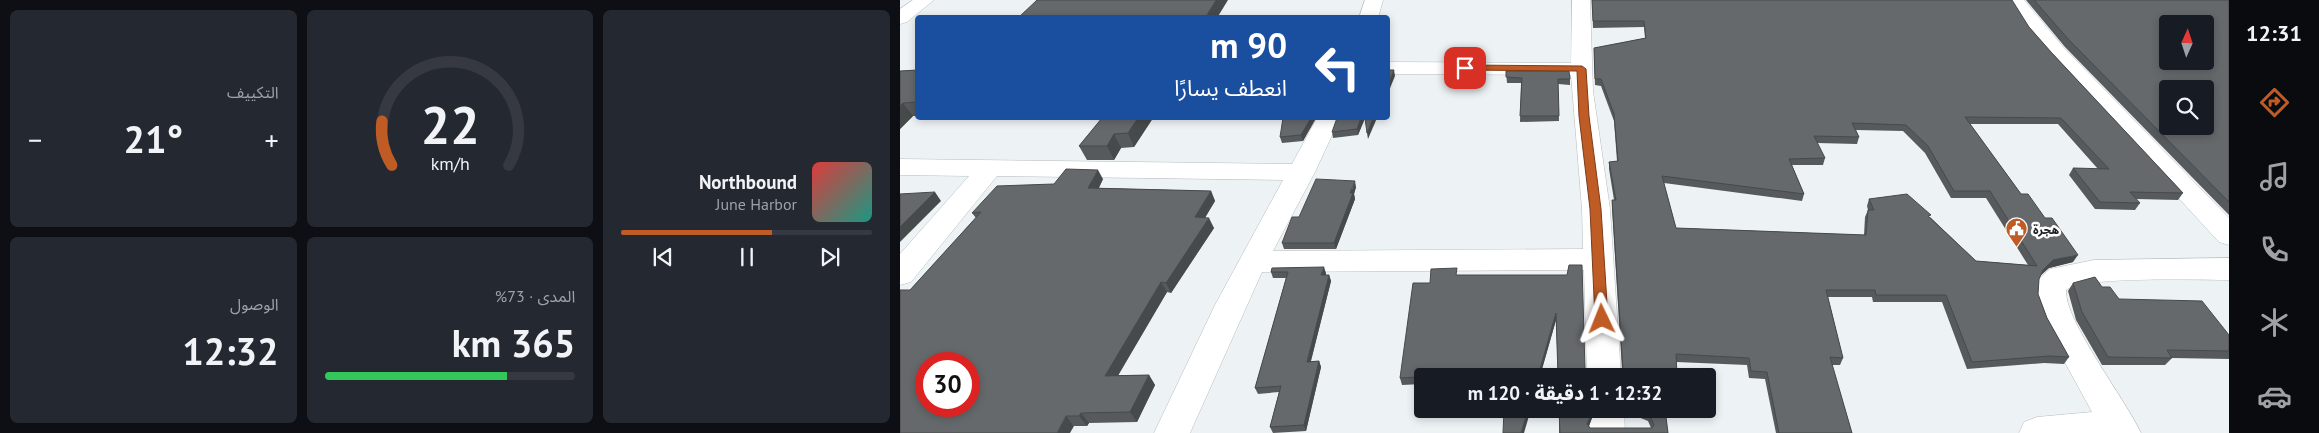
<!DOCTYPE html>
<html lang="ar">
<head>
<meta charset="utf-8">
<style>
	:root { --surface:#171b24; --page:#242831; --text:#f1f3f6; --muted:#9ea1a6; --line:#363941; --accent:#bf5b25 }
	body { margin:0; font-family:"PT Sans","Noto Sans Arabic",sans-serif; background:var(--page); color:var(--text); direction:rtl; height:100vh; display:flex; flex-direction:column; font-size:19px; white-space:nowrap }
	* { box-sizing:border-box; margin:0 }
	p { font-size:16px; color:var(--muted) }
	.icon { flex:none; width:28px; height:28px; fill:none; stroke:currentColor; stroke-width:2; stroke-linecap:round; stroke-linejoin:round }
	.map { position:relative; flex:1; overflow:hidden; direction:ltr }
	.details { display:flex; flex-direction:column; gap:10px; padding:10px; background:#0d0f14; width:900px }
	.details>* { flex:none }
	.hud { position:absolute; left:15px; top:15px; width:475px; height:105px; border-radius:5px; box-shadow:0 2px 8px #0003; direction:rtl; background:#1a4fa0; color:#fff; overflow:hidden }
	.needle { width:32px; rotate:3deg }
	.controls { position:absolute; left:1259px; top:15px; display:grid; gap:10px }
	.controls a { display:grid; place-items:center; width:55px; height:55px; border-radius:5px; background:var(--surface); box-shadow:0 2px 8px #0003; font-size:25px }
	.speed { position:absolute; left:15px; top:352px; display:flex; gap:10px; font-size:25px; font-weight:700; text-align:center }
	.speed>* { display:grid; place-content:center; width:65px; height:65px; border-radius:50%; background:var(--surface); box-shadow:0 2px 8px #0003; line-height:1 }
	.speed .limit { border:8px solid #d22; background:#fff; color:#111 }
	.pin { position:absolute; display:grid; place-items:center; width:42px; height:42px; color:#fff; margin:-21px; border-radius:10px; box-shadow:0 2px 8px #0006 }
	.me { position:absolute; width:55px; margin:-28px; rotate:358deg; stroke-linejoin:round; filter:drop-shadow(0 0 4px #0008) }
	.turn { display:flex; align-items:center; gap:18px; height:105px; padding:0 20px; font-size:22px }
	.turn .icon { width:65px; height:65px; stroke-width:2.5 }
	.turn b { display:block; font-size:35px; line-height:42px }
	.big { font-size:38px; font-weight:800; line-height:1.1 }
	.details .tile { flex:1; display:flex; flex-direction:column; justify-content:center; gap:8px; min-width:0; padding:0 18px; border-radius:8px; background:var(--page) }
	.details .dial { align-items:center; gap:0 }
	.dial svg { height:130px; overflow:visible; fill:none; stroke:var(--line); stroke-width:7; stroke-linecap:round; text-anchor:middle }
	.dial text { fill:var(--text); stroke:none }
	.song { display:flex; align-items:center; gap:15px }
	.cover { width:60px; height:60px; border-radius:8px; background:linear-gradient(135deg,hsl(0 70% 55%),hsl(170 70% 35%)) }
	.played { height:5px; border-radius:2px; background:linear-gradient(90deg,var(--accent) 60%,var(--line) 60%) }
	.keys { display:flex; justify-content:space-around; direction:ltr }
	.heat { display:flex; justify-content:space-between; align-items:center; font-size:28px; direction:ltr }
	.charge { height:8px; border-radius:4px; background:linear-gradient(90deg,#34c759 73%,var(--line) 0) }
	.details .tiles { flex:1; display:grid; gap:10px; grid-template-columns:repeat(3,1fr) }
	.tile:first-child { grid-row:span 2 }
	.trip { position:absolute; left:514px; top:368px; width:302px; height:50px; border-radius:5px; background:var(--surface); box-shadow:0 2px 8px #0003; font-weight:800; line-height:50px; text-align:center; direction:rtl }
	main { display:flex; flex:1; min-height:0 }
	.tabs { display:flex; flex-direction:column; width:90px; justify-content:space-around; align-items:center; background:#090b0e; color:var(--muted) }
	.tabs .icon { width:35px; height:35px }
	.tabs .selected { color:var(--accent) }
	.tabs b { font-size:22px; color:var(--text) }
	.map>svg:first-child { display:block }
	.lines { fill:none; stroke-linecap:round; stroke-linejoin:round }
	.minor-casing { stroke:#b8bcbe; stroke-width:1 }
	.minor { fill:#fff; fill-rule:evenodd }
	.wall { fill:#575a5c; fill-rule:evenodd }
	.shaded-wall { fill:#474a4b }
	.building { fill:#65696b; stroke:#474a4b; fill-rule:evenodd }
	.route { fill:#bf5b25; stroke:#7c3b18 }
	.labels { text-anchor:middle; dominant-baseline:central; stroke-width:5; stroke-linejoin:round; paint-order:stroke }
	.poi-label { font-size:12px; font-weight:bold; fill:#1c1d1e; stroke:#fff; text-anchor:start }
</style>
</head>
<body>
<main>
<nav class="tabs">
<b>12:31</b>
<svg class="icon selected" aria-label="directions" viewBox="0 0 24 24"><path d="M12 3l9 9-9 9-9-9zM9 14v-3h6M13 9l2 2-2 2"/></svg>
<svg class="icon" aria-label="music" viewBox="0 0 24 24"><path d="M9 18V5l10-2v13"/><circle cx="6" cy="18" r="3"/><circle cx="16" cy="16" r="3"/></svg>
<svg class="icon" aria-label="phone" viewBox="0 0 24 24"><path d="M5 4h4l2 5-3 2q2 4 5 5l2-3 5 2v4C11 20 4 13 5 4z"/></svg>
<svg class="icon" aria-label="climate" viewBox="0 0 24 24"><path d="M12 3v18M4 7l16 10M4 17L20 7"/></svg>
<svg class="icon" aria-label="car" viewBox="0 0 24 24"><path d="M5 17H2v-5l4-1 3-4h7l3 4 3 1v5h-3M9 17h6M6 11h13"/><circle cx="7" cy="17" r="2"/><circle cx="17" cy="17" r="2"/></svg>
</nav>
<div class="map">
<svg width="1329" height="433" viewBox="0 0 1329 433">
	<rect width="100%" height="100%" fill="#edf2f5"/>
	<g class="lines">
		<defs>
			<g id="minor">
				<polygon points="13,0 34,0 7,22 0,24 0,9"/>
				<polygon points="465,0 483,0 478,18 459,18"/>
				<polygon points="672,0 690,0 693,91 710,209 721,376 687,376 684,270 362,272 290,433 254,433 315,305 383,180 97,176 11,282 0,285 0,254 69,176 0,175 0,159 392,164 417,118 440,118 415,172 373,251 683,249 682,209 671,75 488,74 488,62 671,63"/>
				<polygon points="1106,0 1124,0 1164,48 1329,218 1329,245 1319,242 1149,57 1128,32"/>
				<path d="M1329,258V280C1302,280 1181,276 1166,290C1164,320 1226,400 1241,433H1119L1124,422L1137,417L1192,412L1144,324L1135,300L1136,286L1140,278L1150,269L1194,260Z"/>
				<polygon points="688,409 724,409 725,433 689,433"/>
			</g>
		</defs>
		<use href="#minor" class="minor-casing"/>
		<use href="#minor" class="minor"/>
	</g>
	<g class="wall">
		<path d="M692,0L1129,27L1151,52L1283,193L1278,200L1236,199L1240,203L1235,210L1195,209L1169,175L1173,168L1198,169L1158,124H1070L1121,194L1173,262L1149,268L1140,275L1139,279L1138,294L1147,318L1169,357L1164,364L1144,363L1067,369L1042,302H973L972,297H928L943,358L940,365H932L952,433H876L865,379L849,378L847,365L776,362L777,376H658L656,320L640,376H522V384L502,385L500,378L530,283L558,275H667L685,369L687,371L722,370L712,207V200H714L709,169V162L717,161L714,121L701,86L695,85L694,48L745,38L744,27L693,28ZM956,130L1003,131L1025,153L1051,198H1086L1128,265L1076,261L1030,217L969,199L967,206L968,210L965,217L964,235L776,228L764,183L902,201L904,194L892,165H923L925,158L917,143L957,144L959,137Z"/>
		<polygon points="1126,0 1329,0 1329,215 1165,47"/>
		<polygon points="18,70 18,116 13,116 0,129 0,71"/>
		<polygon points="606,71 670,79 670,85 658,84 659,121 620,122 621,83 607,83"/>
		<polygon points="202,118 253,118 234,147 221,148 214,160 187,160 179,146"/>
		<polygon points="416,118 403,141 382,143 380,137"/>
		<polygon points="465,118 458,135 433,138 432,132"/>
		<polygon points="203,179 199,188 311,191 315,201 305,218 314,228 271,293 267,292 218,375 249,375 255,385 237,422 189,423 187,426 174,426 10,290 76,218 72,213"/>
		<polygon points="456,187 454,194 455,199 436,249 384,249 382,243 399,217"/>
		<polygon points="372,268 426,273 426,275 429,275 431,281 411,361 419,361 421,367 406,431 373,433 370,427 379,392 358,394 355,388 386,278 373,278 371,272"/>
		<polygon points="1173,283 1202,287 1219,299 1329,335 1329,359 1272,358 1265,365 1202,365 1176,320 1168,291"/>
		<path d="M659,409H765L768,433H659ZM706,412L733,415L748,421L751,428H690L689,426L692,418Z"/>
	</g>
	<g class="shaded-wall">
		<polygon points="316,0 328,0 317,18 305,18"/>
		<polygon points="494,70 495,76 488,93 488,85"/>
		<polygon points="3,103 13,116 0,129 0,106"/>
		<polygon points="238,118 253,118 234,147 228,133"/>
		<polygon points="411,118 416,118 403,141 401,135"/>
		<polygon points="461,118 465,118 458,135 457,129"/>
		<polygon points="473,118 477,118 468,139 467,133"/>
		<polygon points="214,134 221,148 214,160 207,146"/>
		<polygon points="198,170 203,179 194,197 188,188"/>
		<polygon points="455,181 456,187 454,194 455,199 436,249 434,243"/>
		<polygon points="311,191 315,201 299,227 295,217"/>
		<polygon points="35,192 41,201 0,242 0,227"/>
		<polygon points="309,218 314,228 271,293 266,283"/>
		<polygon points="1178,255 1173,262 1149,268 1139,277 1143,270 1153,260"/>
		<polygon points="424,267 426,273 423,281 421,275"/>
		<polygon points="429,275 431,281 409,368 407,362"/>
		<polygon points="261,282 267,292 212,386 205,376"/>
		<polygon points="656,313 656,320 640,376 638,376"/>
		<polygon points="419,361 421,367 406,431 404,425"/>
		<polygon points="249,375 255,385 237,422 230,412"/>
		<polygon points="628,409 631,409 624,433 621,433"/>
		<polygon points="699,409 707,409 706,412 692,418 687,431 687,424 693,411"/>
		<polygon points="181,413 189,423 187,426 179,416"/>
		<polygon points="166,416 174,426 170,433 157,433"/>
	</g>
	<g class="building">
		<polygon points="137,0 316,0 305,18 118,18"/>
		<path d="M692,0H1112L1129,27L1151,52L1283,193L1230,192L1240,203L1200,202L1173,168L1209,169L1161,118L1065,117L1121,194H1128L1145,218H1152L1178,255L1153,260L1143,270L1139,279L1138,294L1147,318L1169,357L1149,356L1072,362L1046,295H976L975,290H926L943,358L930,357L952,433H879L867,372L851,371L849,358L776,354L777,376H658L656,313L638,376H580V374L500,378L513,283H530L531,269L557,268L556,275H667L669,265H682L685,369L687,371L723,370L712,200H716L709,162L718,161L714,114L701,79H695L694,48L746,38L744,21H693ZM952,123L1006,125L1028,146L1054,191H1090L1137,266L1076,261L1028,216L1031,215L1007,194L969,199L974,210H968L966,235L776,228L762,176L904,194L889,159L925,158L914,136L959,137Z"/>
		<path d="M1134,0H1329V202L1169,40ZM1268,24H1305V61H1268ZM1268,89H1305V126H1268Z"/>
		<polygon points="18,70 18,102 3,103 0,106 0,71"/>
		<polygon points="488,70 494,70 488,85"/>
		<polygon points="606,71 669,71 670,79 658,79 659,116 620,116 622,78 606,77"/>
		<polygon points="202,118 238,118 228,133 214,134 207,146 179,146"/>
		<polygon points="383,118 411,118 401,135 380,137"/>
		<polygon points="437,118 461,118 457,129 432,132"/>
		<polygon points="465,118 473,118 467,133"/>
		<path d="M166,169L198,170L188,188L311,191L295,217L309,218L266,283L261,282L205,376L249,375L230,412L181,413L179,416H166L157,433H0V290H10L81,212L72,213L97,186L154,184ZM26,364H69V406H26Z"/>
		<polygon points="416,179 455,181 450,193 453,193 434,243 382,243 392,217 399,217"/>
		<polygon points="35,192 0,227 0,194"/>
		<polygon points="424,267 421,275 429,275 407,362 419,361 404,425 370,427 381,386 355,388 388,272 371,272 372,268"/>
		<polygon points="1195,277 1202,287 1210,287 1219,299 1302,301 1329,335 1329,351 1267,350 1272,358 1208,357 1182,312 1173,283"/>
		<polygon points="604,409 628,409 621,433 603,433"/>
		<polygon points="659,409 699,409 693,411 687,424 690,428 752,428 754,425 749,414 735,409 765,409 768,433 660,433"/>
	</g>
	<polygon class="route" points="565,65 682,66 686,69 689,116 701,209 708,319 706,323 697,323 695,319 690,209 679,116 677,71 562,70 562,66"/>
	<defs>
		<symbol id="civic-pin" viewBox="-11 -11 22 30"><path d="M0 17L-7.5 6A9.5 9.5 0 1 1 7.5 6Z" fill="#bf5b25" stroke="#fff"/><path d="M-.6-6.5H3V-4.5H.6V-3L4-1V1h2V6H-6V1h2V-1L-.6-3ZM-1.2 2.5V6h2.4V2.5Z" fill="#fff"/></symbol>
	</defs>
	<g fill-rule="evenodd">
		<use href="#civic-pin" x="1104" y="216" width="25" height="34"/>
	</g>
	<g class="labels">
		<g class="poi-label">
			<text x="1133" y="229">هجرة</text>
		</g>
	</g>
</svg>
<div class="controls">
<a><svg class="needle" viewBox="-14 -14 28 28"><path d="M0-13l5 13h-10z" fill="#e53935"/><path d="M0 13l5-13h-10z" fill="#9ea1a6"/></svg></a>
<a><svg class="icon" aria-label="search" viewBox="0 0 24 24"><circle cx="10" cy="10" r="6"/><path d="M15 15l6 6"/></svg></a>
</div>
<div class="speed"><div class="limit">30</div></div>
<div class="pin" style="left:565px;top:68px;background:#d93025"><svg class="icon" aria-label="arrive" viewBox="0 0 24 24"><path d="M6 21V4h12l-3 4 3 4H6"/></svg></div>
<svg class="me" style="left:702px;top:319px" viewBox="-20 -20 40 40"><path d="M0-17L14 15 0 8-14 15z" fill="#bf5b25" stroke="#fff" stroke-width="4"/></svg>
<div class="trip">12:32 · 1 دقيقة · 120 m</div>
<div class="hud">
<div class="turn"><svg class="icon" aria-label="left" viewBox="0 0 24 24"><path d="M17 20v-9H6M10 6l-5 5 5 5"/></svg><div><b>90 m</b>انعطف يسارًا</div></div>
</div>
</div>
<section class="details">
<div class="tiles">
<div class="tile">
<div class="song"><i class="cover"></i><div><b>Northbound</b><p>June Harbor</p></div></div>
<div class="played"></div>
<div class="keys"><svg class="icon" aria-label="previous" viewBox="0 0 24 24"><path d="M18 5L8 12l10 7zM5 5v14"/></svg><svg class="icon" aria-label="pause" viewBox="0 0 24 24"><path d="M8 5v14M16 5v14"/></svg><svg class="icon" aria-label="next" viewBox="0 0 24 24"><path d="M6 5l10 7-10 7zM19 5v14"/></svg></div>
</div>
<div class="tile dial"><svg viewBox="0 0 100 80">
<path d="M14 69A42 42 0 1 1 86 69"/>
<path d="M14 69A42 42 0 0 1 8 42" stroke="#bf5b25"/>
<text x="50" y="56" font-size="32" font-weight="700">22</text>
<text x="50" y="72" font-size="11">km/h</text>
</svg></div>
<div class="tile"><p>التكييف</p>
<div class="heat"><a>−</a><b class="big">21°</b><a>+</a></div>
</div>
<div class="tile"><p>المدى · 73%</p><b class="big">365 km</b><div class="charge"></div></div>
<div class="tile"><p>الوصول</p><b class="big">12:32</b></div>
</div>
</section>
</main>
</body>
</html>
